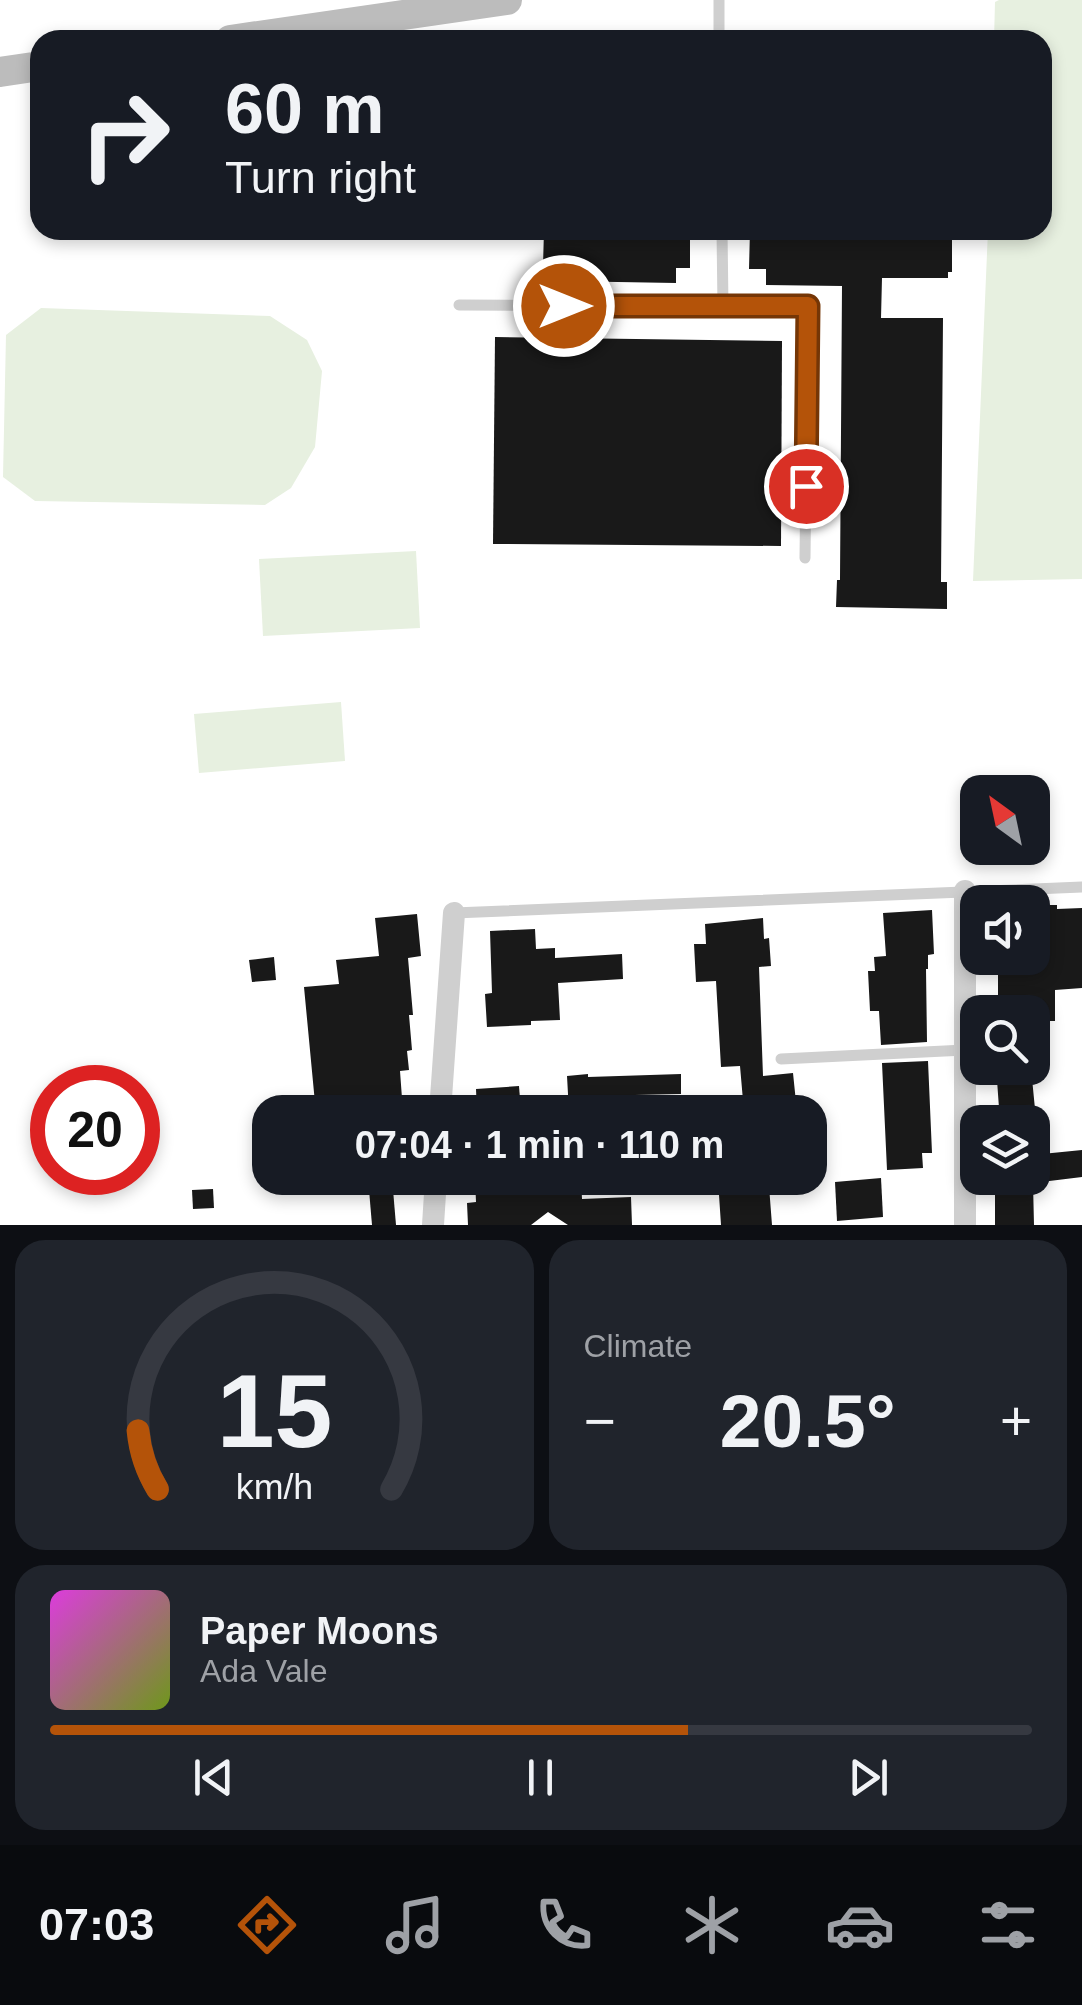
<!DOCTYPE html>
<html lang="en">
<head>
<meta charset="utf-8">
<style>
	:root { --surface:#171b24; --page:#20242c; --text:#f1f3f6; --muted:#9ea1a6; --line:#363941; --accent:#b45309 }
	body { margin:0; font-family:Arial,sans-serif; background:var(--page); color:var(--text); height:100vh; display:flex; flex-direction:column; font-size:38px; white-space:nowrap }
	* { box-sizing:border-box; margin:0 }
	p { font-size:32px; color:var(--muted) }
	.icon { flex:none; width:55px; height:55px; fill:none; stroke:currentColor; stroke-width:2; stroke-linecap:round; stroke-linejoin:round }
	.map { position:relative; height:1225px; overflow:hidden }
	.drawer { display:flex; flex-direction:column; gap:15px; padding:15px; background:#0d0f14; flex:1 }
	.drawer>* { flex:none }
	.banner { position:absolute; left:30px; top:30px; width:1022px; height:210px; border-radius:30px; box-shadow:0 5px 15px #0003; background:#171b24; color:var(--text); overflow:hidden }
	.needle { width:65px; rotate:327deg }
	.controls { position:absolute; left:960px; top:775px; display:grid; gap:20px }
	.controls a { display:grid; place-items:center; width:90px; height:90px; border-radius:20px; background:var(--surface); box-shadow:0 5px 15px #0003; font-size:50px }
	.speed { position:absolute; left:30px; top:1065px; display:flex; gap:20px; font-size:50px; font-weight:700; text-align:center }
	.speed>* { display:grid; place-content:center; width:130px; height:130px; border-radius:50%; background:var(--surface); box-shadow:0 5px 15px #0003; line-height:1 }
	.speed .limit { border:15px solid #d22; background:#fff; color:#111 }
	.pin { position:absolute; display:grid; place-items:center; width:85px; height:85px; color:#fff; margin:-42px; border:5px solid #fff; border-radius:50%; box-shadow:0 2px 10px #0007 }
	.me { position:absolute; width:110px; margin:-55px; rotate:90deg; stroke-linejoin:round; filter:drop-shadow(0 0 8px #0008) }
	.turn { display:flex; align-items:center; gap:35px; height:210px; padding:0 30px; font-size:45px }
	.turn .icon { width:130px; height:130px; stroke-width:2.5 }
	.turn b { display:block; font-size:70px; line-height:85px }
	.big { font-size:75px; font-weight:700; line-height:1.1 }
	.drawer .card { flex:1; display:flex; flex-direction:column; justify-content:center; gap:15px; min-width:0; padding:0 35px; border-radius:30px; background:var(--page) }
	.drawer .dial { align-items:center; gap:0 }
	.dial svg { height:260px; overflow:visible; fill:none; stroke:var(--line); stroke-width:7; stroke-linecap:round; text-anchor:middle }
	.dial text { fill:var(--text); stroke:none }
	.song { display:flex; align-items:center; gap:30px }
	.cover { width:120px; height:120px; border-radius:15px; background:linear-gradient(135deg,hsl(300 70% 55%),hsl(80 70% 35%)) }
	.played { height:10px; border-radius:5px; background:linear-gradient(90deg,var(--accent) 65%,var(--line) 65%) }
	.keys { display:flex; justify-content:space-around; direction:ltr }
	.heat { display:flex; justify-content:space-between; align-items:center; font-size:55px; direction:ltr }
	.drawer .tiles { flex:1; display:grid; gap:15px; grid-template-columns:1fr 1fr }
	.card:last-child { grid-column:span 2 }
	.trip { position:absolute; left:252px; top:1095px; width:575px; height:100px; border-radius:30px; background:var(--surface); box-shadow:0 5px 15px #0003; font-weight:700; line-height:100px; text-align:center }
	.tabs { display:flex; height:160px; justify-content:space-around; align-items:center; background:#090b0e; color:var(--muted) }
	.tabs .icon { width:70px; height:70px }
	.tabs .current { color:var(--accent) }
	.tabs b { font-size:45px; color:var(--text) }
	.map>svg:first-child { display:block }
	.green { fill:#e7f0e0 }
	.building { fill:#191919 }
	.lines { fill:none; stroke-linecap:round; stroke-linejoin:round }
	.lane { stroke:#cfcfcf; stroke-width:11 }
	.street { stroke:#cfcfcf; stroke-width:22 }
	.secondary { stroke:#bcbcbc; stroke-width:30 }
	.route-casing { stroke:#753606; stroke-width:25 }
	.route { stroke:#b45309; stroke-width:18 }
</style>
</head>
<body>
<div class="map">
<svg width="1082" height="1225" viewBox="0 0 1082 1225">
	<rect width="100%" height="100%" fill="#fff"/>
	<g class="green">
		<polygon points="999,0 1082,0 1082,579 973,581 988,230 1042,230 1042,40 994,40 995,2"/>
		<polygon points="41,308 270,316 307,340 322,371 315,447 291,488 265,505 35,501 3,477 6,335"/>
		<polygon points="416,551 420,628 263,636 259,559"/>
		<polygon points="341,702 345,761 199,773 194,714"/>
	</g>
	<g class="building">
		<polygon points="544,230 690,230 690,268 676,268 676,283 559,281 559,267 543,266"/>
		<polygon points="750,230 952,230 952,272 948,272 948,278 882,278 881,318 943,318 941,582 947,582 947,609 836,607 837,580 840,580 842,286 766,285 766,269 749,269"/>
		<polygon points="495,337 782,341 781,546 493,544"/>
		<polygon points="1032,905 1057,905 1057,909 1082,908 1082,988 1055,990 1055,1021 1032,1021 1032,1012 998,1012 998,958 1032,958"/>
		<polygon points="932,910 934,954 928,955 928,969 926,969 927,1042 881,1045 879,1011 870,1011 868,971 875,971 874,957 886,956 883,913"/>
		<polygon points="417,914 421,956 408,958 413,1015 409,1015 412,1050 407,1051 409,1070 400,1071 403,1112 356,1112 355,1099 315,1103 304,987 339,984 336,960 379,956 375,918"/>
		<polygon points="763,918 764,939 769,938 771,966 759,967 763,1076 793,1073 797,1112 744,1112 740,1066 721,1067 716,981 696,982 694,944 706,944 705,924"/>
		<polygon points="535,929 536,949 555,948 555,958 622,954 623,979 558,983 560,1020 531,1021 531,1025 487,1027 485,994 492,993 490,931"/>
		<polygon points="274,957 276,980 252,982 249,960"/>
		<polygon points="928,1061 932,1153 922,1153 923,1168 887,1170 882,1063"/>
		<polygon points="999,1068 1031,1068 1035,1109 1030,1110 1031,1122 1000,1122 997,1080 1001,1080"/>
		<polygon points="588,1074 588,1077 681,1074 681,1094 635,1095 636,1104 588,1106 589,1112 569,1112 567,1076"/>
		<polygon points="519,1086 521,1112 477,1112 476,1089"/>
		<polygon points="1082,1150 1082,1177 1033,1183 1034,1225 995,1225 995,1191 1005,1180 1032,1179 1032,1155"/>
		<polygon points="368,1178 392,1178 396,1225 372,1225"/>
		<polygon points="475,1178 581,1178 582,1199 631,1197 632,1225 568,1225 548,1212 531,1225 468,1225 467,1203 476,1202"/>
		<polygon points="742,1178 743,1188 769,1186 772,1225 721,1225 718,1180"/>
		<polygon points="881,1178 883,1217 837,1221 835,1182"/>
		<polygon points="213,1189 214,1208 193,1209 192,1190"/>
	</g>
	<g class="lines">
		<g class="lane">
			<polyline points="719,0 719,40"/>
			<polyline points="722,230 723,307"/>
			<polyline points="459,305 808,307 805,558"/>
			<polyline points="454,913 1082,887"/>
			<polyline points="781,1059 965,1050"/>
		</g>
		<g class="street">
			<polyline points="440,1112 454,913"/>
			<polyline points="433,1225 436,1178"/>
			<polyline points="965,1225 965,891"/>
		</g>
		<g class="secondary">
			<polyline points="230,40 507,0"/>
			<polyline points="0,72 40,66"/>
		</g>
	</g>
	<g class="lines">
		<defs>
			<polyline id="route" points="564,306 808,306 806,486"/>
		</defs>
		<use href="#route" class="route-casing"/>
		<use href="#route" class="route"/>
	</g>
</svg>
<div class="controls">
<a><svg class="needle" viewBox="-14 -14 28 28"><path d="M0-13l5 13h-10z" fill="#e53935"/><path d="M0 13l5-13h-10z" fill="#9ea1a6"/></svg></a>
<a><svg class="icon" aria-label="sound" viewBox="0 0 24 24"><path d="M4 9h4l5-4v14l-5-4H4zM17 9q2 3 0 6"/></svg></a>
<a><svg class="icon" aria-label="search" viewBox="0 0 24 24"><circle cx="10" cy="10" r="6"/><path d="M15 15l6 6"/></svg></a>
<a><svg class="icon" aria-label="layers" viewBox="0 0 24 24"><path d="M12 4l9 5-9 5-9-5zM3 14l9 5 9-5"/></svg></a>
</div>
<div class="speed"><div class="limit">20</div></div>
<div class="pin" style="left:806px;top:486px;background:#d93025"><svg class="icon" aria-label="arrive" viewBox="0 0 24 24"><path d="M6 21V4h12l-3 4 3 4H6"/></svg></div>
<svg class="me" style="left:564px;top:306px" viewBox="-20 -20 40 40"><circle r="17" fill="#b45309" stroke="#fff" stroke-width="3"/><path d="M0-11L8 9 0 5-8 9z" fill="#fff"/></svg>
<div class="trip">07:04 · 1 min · 110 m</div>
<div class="banner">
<div class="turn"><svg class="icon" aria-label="right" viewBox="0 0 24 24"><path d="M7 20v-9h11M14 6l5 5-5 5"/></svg><div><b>60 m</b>Turn right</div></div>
</div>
</div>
<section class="drawer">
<div class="tiles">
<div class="card dial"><svg viewBox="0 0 100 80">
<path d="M14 69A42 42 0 1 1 86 69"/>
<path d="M14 69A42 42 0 0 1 8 51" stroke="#b45309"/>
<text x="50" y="56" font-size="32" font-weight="700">15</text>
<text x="50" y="72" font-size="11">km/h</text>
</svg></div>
<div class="card"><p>Climate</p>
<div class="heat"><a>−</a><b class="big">20.5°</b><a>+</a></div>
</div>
<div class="card">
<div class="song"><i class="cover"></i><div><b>Paper Moons</b><p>Ada Vale</p></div></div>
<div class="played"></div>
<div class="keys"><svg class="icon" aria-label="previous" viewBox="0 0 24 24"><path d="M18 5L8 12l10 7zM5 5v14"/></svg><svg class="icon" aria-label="pause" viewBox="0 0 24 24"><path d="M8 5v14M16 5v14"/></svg><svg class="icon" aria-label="next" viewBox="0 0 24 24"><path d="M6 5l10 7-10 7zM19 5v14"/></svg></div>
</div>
</div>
</section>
<nav class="tabs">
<b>07:03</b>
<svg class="icon current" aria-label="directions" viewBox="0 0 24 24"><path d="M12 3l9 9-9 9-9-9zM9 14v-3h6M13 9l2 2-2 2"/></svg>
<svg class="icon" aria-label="music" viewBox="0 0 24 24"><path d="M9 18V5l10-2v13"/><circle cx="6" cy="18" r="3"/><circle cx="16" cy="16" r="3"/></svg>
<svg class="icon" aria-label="phone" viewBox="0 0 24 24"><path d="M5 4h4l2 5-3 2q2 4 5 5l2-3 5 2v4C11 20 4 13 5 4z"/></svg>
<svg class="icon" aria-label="climate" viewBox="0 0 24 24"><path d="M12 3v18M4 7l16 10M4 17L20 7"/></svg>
<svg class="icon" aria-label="car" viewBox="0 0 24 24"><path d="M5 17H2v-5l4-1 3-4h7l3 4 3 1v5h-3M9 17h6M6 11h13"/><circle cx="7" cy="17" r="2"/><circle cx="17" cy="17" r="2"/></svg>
<svg class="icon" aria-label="filters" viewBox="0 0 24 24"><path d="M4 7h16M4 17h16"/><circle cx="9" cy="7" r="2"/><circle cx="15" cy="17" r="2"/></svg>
</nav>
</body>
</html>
